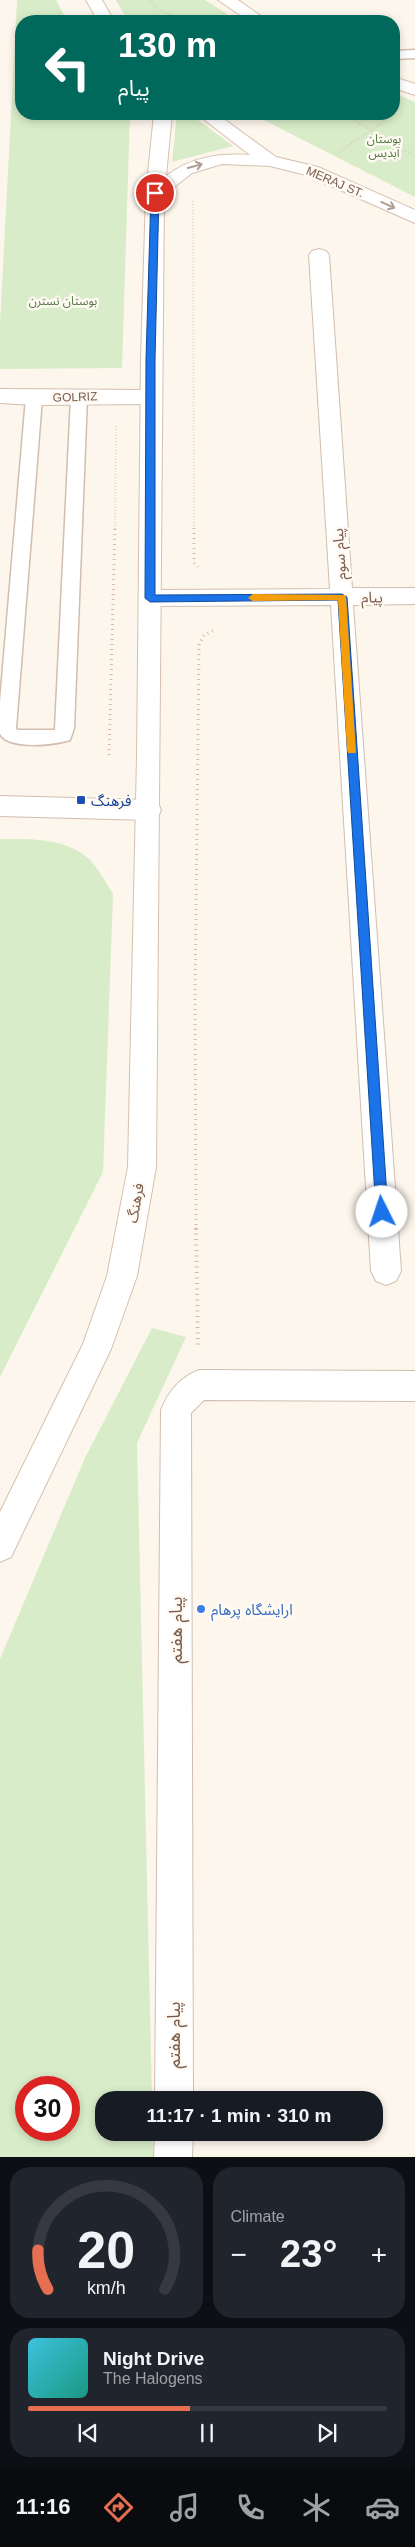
<!DOCTYPE html>
<html lang="en">
<head>
<meta charset="utf-8">
<style>
	:root { --surface:#171b24; --page:#20242c; --text:#f1f3f6; --muted:#9ea1a6; --line:#363941; --accent:#e76f51 }
	body { margin:0; font-family:Arial,"Noto Sans Arabic",sans-serif; background:var(--page); color:var(--text); height:100vh; display:flex; flex-direction:column; font-size:19px; white-space:nowrap }
	* { box-sizing:border-box; margin:0 }
	p { font-size:16px; color:var(--muted) }
	.icon { flex:none; width:28px; height:28px; fill:none; stroke:currentColor; stroke-width:2; stroke-linecap:round; stroke-linejoin:round }
	.map { position:relative; height:2157px; overflow:hidden }
	.drawer { display:flex; flex-direction:column; gap:10px; padding:10px; background:#0d0f14; flex:1 }
	.drawer>* { flex:none }
	.top-card { position:absolute; left:15px; top:15px; width:385px; height:105px; border-radius:20px; box-shadow:0 2px 8px #0003; background:#00695c; color:#fff; overflow:hidden }
	.speed { position:absolute; left:15px; top:2076px; display:flex; gap:10px; font-size:25px; font-weight:700; text-align:center }
	.speed>* { display:grid; place-content:center; width:65px; height:65px; border-radius:50%; background:var(--surface); box-shadow:0 2px 8px #0003; line-height:1 }
	.speed .limit { border:8px solid #d22; background:#fff; color:#111 }
	.pin { position:absolute; display:grid; place-items:center; width:42px; height:42px; color:#fff; margin:-21px; border:2px solid #fff; border-radius:50%; box-shadow:0 1px 5px #0007 }
	.me { position:absolute; width:55px; margin:-28px; rotate:356deg; stroke-linejoin:round; filter:drop-shadow(0 0 4px #0008) }
	.turn { display:flex; align-items:center; gap:18px; height:105px; padding:0 20px; font-size:22px }
	.turn .icon { width:65px; height:65px; stroke-width:2.5 }
	.turn b { display:block; font-size:35px; line-height:42px }
	.big { font-size:38px; font-weight:800; line-height:1.1 }
	.drawer .card { flex:1; display:flex; flex-direction:column; justify-content:center; gap:8px; min-width:0; padding:0 18px; border-radius:20px; background:var(--page) }
	.drawer .dial { align-items:center; gap:0 }
	.dial svg { height:130px; overflow:visible; fill:none; stroke:var(--line); stroke-width:7; stroke-linecap:round; text-anchor:middle }
	.dial text { fill:var(--text); stroke:none }
	.song { display:flex; align-items:center; gap:15px }
	.cover { width:60px; height:60px; border-radius:8px; background:linear-gradient(135deg,hsl(190 70% 55%),hsl(170 70% 35%)) }
	.played { height:5px; border-radius:2px; background:linear-gradient(90deg,var(--accent) 45%,var(--line) 45%) }
	.keys { display:flex; justify-content:space-around; direction:ltr }
	.heat { display:flex; justify-content:space-between; align-items:center; font-size:28px; direction:ltr }
	.drawer .tiles { flex:1; display:grid; gap:10px; grid-template-columns:1fr 1fr }
	.card:last-child { grid-column:span 2 }
	.trip { position:absolute; left:95px; top:2091px; width:288px; height:50px; border-radius:20px; background:var(--surface); box-shadow:0 2px 8px #0003; font-weight:800; line-height:50px; text-align:center }
	.tab-bar { display:flex; height:80px; justify-content:space-around; align-items:center; background:#090b0e; color:var(--muted) }
	.tab-bar .icon { width:35px; height:35px }
	.tab-bar .active { color:var(--accent) }
	.tab-bar b { font-size:22px; color:var(--text) }
	.map>svg:first-child { display:block }
	.green { fill:#d8ecc9; fill-rule:evenodd }
	.lines { fill:none; stroke-linecap:round; stroke-linejoin:round }
	.lane-casing { stroke:#d1beb0; stroke-width:3 }
	.street-casing { stroke:#d1beb0; stroke-width:2 }
	.secondary-casing { stroke:#d6c0b0; stroke-width:2 }
	.path-far2 { stroke:#d9b8a5; stroke-width:2; stroke-dasharray:0.5 2.5; stroke-linecap:butt }
	.path-far1 { stroke:#d9b8a5; stroke-width:3; stroke-dasharray:1 4; stroke-linecap:butt }
	.path { stroke:#d9b8a5; stroke-width:4; stroke-dasharray:1 4.5; stroke-linecap:butt }
	.lane { fill:#fff; fill-rule:evenodd }
	.street { fill:#fff; fill-rule:evenodd }
	.secondary { fill:#fff; fill-rule:evenodd }
	.oneway { stroke:#af9d94 }
	.route { fill:#1a73e8; stroke:#114b97 }
	.slow { fill:#f59e0b }
	.transit-dot { fill:#1a4fb4; stroke:#fffaf3; stroke-width:2 }
	.shop-dot { fill:#3f7fe0; stroke:#fffaf3; stroke-width:2 }
	.labels { text-anchor:middle; dominant-baseline:central; stroke-width:5; stroke-linejoin:round; paint-order:stroke }
	.far-park-label { font-size:12px; fill:#537a41; stroke:#fffaf3 }
	.far-street-label { font-size:12px; fill:#7a5c4d; stroke:#fffaf3 }
	.street-label { font-size:15px; fill:#7a5c4d; stroke:#fffaf3 }
	.transit-label { font-size:15px; fill:#164399; stroke:#fffaf3; text-anchor:start }
	.shop-label { font-size:15px; fill:#366cbe; stroke:#fffaf3; text-anchor:start }
	.near-street-label { font-size:18px; fill:#7a5c4d; stroke:#fffaf3 }
</style>
</head>
<body>
<div class="map">
<svg width="415" height="2157" viewBox="0 0 415 2157">
	<rect width="100%" height="100%" fill="#fdf6ec"/>
	<g class="green">
		<polygon points="17,0 56,0 67,21 21,21 21,114 130,114 122,368 0,369 0,324"/>
		<polygon points="116,0 205,0 238,21 128,21"/>
		<polygon points="394,93 415,102 415,197 252,114 394,114"/>
		<polygon points="177,114 190,114 233,146 172,162"/>
		<path d="M0,839C29,839 65,837 89,859C99,869 106,883 113,894L103,1172L0,1377Z"/>
		<path d="M152,1328L186,1337L137,1443L152,2100H104V2132L153,2133V2157H0V1659L85,1458ZM26,2088H69V2130H26Z"/>
	</g>
	<g class="lines">
		<defs>
			<g id="lane">
				<polygon points="415,50 415,58 394,59 394,51"/>
				<path d="M79,392L85,393L87,397L74,728L70,740C54,745 9,750 0,734V702L26,398L28,394H40L42,398L16,728L17,730H55L71,397L73,393Z"/>
			</g>
			<g id="street">
				<polygon points="319,249 326,251 329,255 352,588 415,588 415,604 353,605 401,1271 396,1281 386,1285 376,1281 371,1271 331,605 150,606 142,604 139,598 142,592 150,590 330,589 309,255 312,251"/>
				<polygon points="0,389 151,390 158,392 161,397 158,402 151,404 34,405 0,403"/>
				<polygon points="0,796 149,800 158,803 161,810 158,817 149,820 0,816"/>
				<path d="M199,1370L415,1371V1401L204,1400L191,1413L193,2100H155L161,1410C169,1391 179,1378 199,1370Z"/>
				<polygon points="155,2132 193,2132 192,2157 154,2157"/>
			</g>
			<g id="secondary">
				<polygon points="86,0 102,0 114,21 98,21"/>
				<polygon points="218,0 238,0 268,21 249,21"/>
				<polygon points="394,77 415,84 415,95 394,88"/>
				<path d="M154,114H172L166,176C191,157 219,153 250,155L197,114H217L276,157L318,167L415,210V223L306,175L270,166L222,164L192,173L164,195L156,1167L137,1276L111,1349L11,1557L0,1562V1512L83,1344L107,1276L128,1167L137,756L141,359L146,193Z"/>
			</g>
		</defs>
		<use href="#lane" class="lane-casing"/>
		<use href="#street" class="street-casing"/>
		<use href="#secondary" class="secondary-casing"/>
		<g class="path-far2">
			<polyline points="150,0 155,7 184,21"/>
			<polyline points="344,114 415,156"/>
			<polyline points="339,152 394,114"/>
			<polyline points="193,201 194,529"/>
			<polyline points="115,529 116,426"/>
		</g>
		<g class="path-far1">
			<polyline points="194,528 194,563 198,567"/>
			<polyline points="109,755 115,528"/>
			<polyline points="196,1230 195,997 199,645 204,635 216,629"/>
		</g>
		<polyline class="path" points="196,1228 198,1349"/>
		<use href="#lane" class="lane"/>
		<use href="#street" class="street"/>
		<use href="#secondary" class="secondary"/>
	</g>
	<defs><path id="oneway-shaft" d="M-6 0H5M1.5-3L5.5 0L1.5 3" fill="none" stroke-width="1.6" stroke-linecap="round" stroke-linejoin="round" transform="scale(1.25)"/></defs>
	<g class="oneway">
		<use href="#oneway-shaft" transform="translate(195 166) rotate(-15)"/>
		<use href="#oneway-shaft" transform="translate(388 205) rotate(24)"/>
	</g>
	<polygon class="route" points="155,190 159,193 155,359 155,595 342,594 347,597 388,1212 382,1218 376,1212 338,600 150,602 145,598 146,359 151,193"/>
	<polygon class="slow" points="253,594 346,595 356,753 348,753 347,750 338,600 253,601 248,598"/>
	<rect class="transit-dot" x="76" y="795" width="10" height="10" rx="2.5"/>
	<circle class="shop-dot" cx="201" cy="1609" r="5"/>
	<g class="labels">
		<g class="far-park-label">
			<text x="384" y="139">بوستان<tspan x="384" dy="14">آبدیس</tspan></text>
			<text x="63" y="301">بوستان نسترن</text>
		</g>
		<g class="far-street-label">
			<text transform="translate(335 182) rotate(23)">MERAJ ST.</text>
			<text transform="translate(75 397) rotate(-2)">GOLRIZ</text>
		</g>
		<g class="street-label">
			<text transform="translate(339 554) rotate(-94)">پیام سوم</text>
			<text transform="translate(372 597) rotate(-1)">پیام</text>
			<text transform="translate(135 1203) rotate(-80)">فرهنگ</text>
		</g>
		<g class="transit-label">
			<text x="91" y="800">فرهنگ</text>
		</g>
		<g class="shop-label">
			<text x="211" y="1609">ارایشگاه پرهام</text>
		</g>
		<g class="near-street-label">
			<text transform="translate(176 1630) rotate(-90)">پیام هفتم</text>
			<text transform="translate(174 2035) rotate(-90)">پیام هفتم</text>
		</g>
	</g>
</svg>
<div class="speed"><div class="limit">30</div></div>
<div class="pin" style="left:155px;top:193px;background:#d93025"><svg class="icon" aria-label="arrive" viewBox="0 0 24 24"><path d="M6 21V4h12l-3 4 3 4H6"/></svg></div>
<svg class="me" style="left:382px;top:1212px" viewBox="-20 -20 40 40"><circle r="19" fill="#fff"/><path d="M0-13L10 11 0 6-10 11z" fill="#1a73e8"/></svg>
<div class="trip">11:17 · 1 min · 310 m</div>
<div class="top-card">
<div class="turn"><svg class="icon" aria-label="left" viewBox="0 0 24 24"><path d="M17 20v-9H6M10 6l-5 5 5 5"/></svg><div><b>130 m</b>پیام</div></div>
</div>
</div>
<section class="drawer">
<div class="tiles">
<div class="card dial"><svg viewBox="0 0 100 80">
<path d="M14 69A42 42 0 1 1 86 69"/>
<path d="M14 69A42 42 0 0 1 8 45" stroke="#e76f51"/>
<text x="50" y="56" font-size="32" font-weight="700">20</text>
<text x="50" y="72" font-size="11">km/h</text>
</svg></div>
<div class="card"><p>Climate</p>
<div class="heat"><a>−</a><b class="big">23°</b><a>+</a></div>
</div>
<div class="card">
<div class="song"><i class="cover"></i><div><b>Night Drive</b><p>The Halogens</p></div></div>
<div class="played"></div>
<div class="keys"><svg class="icon" aria-label="previous" viewBox="0 0 24 24"><path d="M18 5L8 12l10 7zM5 5v14"/></svg><svg class="icon" aria-label="pause" viewBox="0 0 24 24"><path d="M8 5v14M16 5v14"/></svg><svg class="icon" aria-label="next" viewBox="0 0 24 24"><path d="M6 5l10 7-10 7zM19 5v14"/></svg></div>
</div>
</div>
</section>
<nav class="tab-bar">
<b>11:16</b>
<svg class="icon active" aria-label="directions" viewBox="0 0 24 24"><path d="M12 3l9 9-9 9-9-9zM9 14v-3h6M13 9l2 2-2 2"/></svg>
<svg class="icon" aria-label="music" viewBox="0 0 24 24"><path d="M9 18V5l10-2v13"/><circle cx="6" cy="18" r="3"/><circle cx="16" cy="16" r="3"/></svg>
<svg class="icon" aria-label="phone" viewBox="0 0 24 24"><path d="M5 4h4l2 5-3 2q2 4 5 5l2-3 5 2v4C11 20 4 13 5 4z"/></svg>
<svg class="icon" aria-label="climate" viewBox="0 0 24 24"><path d="M12 3v18M4 7l16 10M4 17L20 7"/></svg>
<svg class="icon" aria-label="car" viewBox="0 0 24 24"><path d="M5 17H2v-5l4-1 3-4h7l3 4 3 1v5h-3M9 17h6M6 11h13"/><circle cx="7" cy="17" r="2"/><circle cx="17" cy="17" r="2"/></svg>
</nav>
</body>
</html>
